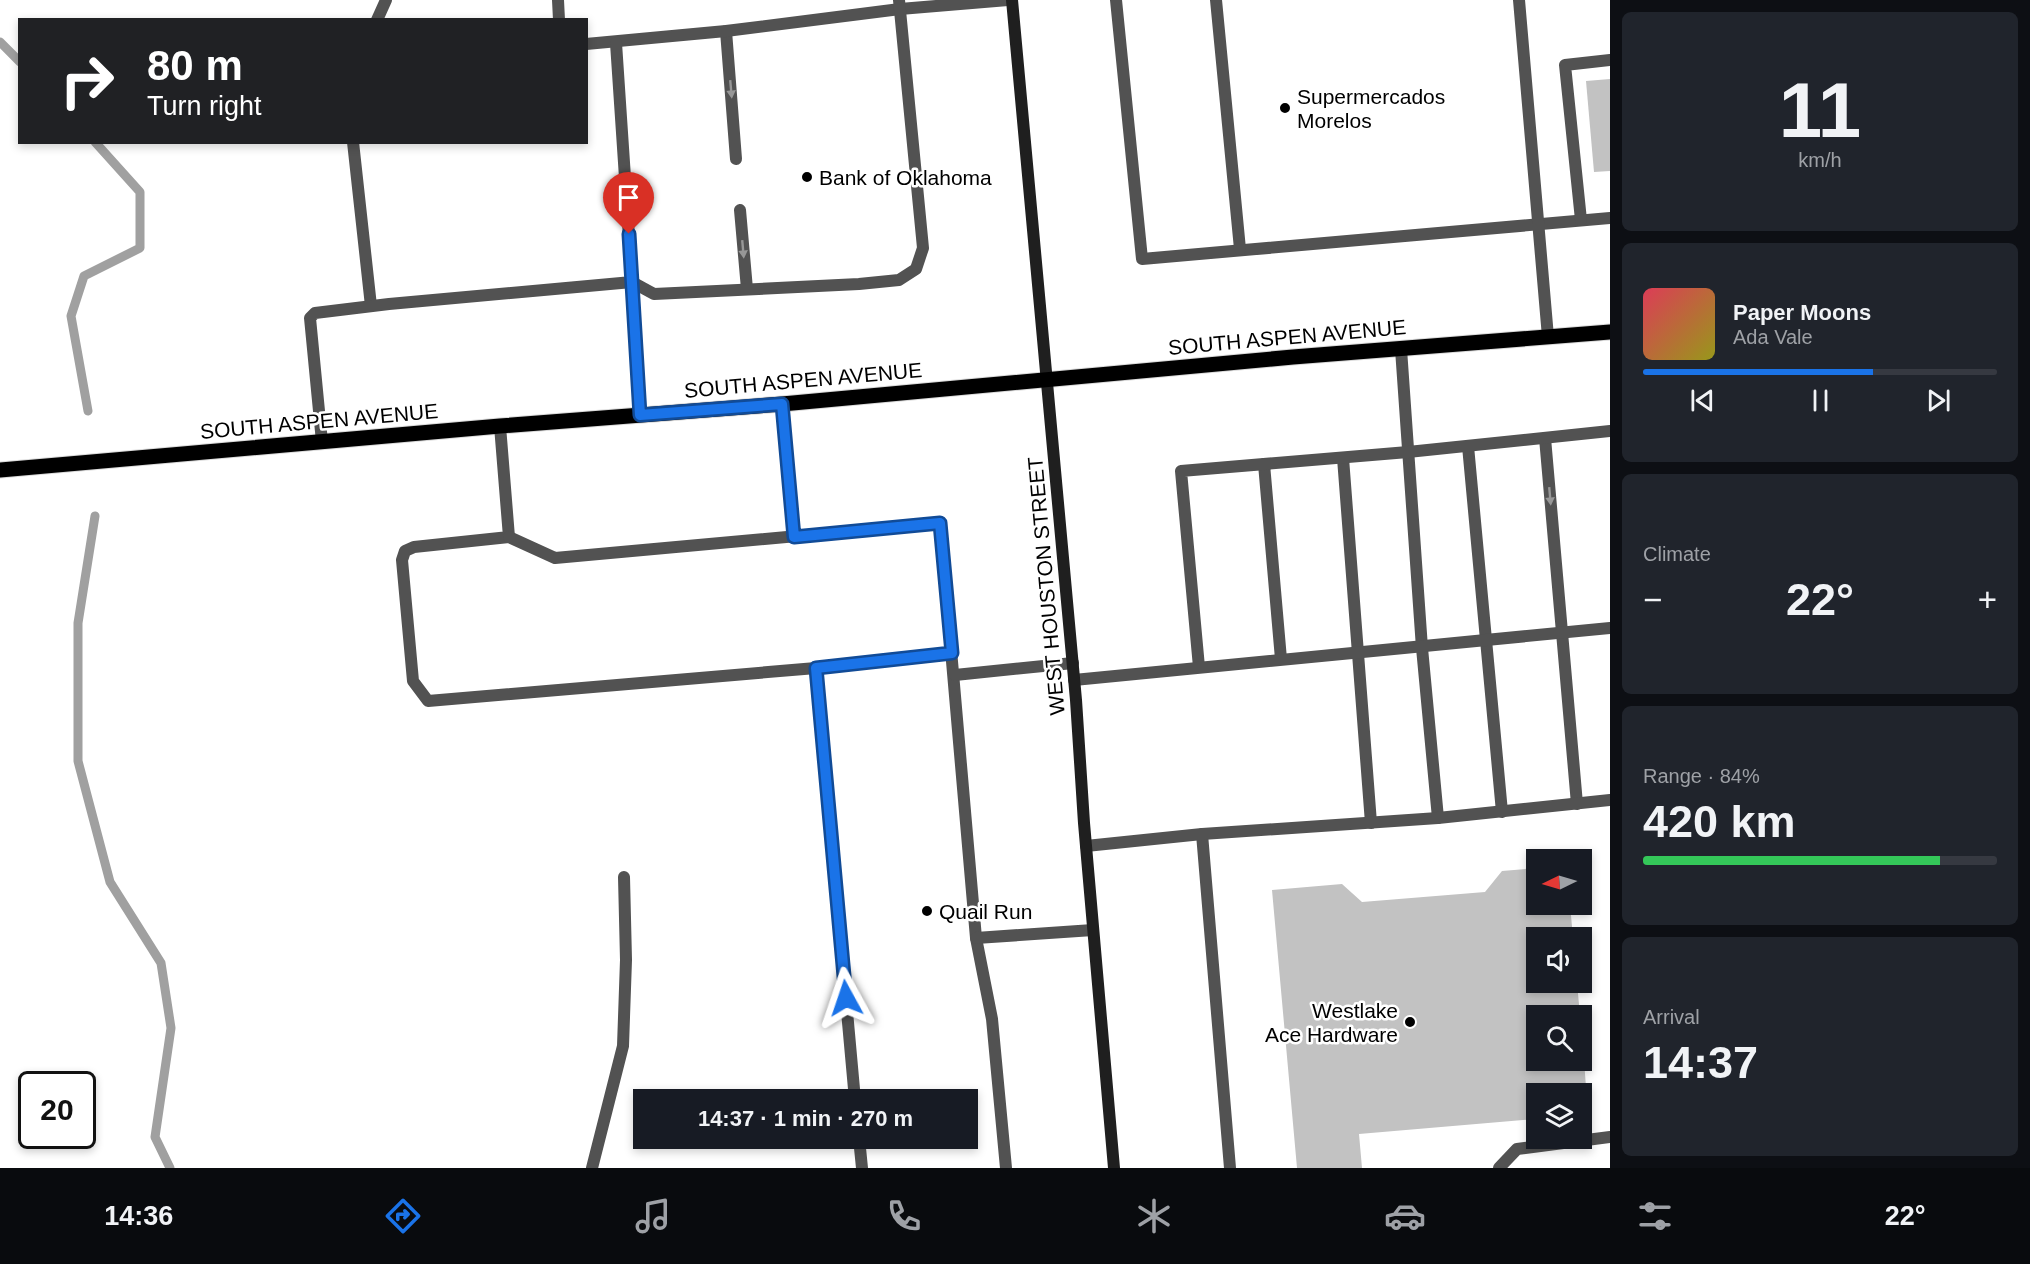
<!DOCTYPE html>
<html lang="en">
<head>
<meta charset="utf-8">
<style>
	:root { --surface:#171b24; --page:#20242c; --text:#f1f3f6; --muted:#9ea1a6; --line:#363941; --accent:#1a73e8 }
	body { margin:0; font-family:Helvetica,sans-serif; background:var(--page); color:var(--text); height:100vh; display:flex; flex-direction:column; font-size:22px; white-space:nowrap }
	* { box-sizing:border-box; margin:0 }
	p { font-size:20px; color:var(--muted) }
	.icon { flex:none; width:33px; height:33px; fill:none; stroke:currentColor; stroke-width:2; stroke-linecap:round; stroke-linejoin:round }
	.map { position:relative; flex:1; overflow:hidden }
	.side { display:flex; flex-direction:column; gap:12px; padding:12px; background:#0d0f14; width:420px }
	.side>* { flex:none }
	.hud { position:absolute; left:18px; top:18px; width:570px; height:126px; border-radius:0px; box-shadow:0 3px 9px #0003; background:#202124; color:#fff; overflow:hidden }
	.needle { width:39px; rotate:265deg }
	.fabs { position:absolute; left:1526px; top:849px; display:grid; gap:12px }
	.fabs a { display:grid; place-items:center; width:66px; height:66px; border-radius:0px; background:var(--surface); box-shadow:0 3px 9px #0003; font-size:30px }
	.speed { position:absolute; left:18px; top:1071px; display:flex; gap:12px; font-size:30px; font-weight:700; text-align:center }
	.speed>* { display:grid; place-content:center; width:78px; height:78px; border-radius:50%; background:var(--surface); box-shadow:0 3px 9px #0003; line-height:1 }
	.speed .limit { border:3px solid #111; border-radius:9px; background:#fff; color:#111 }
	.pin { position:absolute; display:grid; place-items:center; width:51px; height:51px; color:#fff; margin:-62px -26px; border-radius:50% 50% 50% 0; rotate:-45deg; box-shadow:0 0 6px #0007 }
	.pin .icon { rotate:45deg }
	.me { position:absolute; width:66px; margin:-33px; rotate:355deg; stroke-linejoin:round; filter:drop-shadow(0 0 4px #0008) }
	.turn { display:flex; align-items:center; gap:21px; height:126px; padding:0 30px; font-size:27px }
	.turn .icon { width:78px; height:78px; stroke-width:2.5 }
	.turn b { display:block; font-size:42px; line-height:51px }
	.big { font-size:45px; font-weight:800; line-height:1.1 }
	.side .tile { flex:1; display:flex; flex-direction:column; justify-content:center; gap:9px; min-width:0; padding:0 21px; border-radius:9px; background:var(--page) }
	.side .dial { align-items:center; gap:0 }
	.dial b { font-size:78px; line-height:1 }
	.song { display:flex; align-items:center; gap:18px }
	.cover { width:72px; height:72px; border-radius:9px; background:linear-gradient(135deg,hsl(350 70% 55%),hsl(60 70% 35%)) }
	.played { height:6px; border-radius:3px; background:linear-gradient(90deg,var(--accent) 65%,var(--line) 65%) }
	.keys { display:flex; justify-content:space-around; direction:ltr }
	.heat { display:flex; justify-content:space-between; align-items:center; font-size:33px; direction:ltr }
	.charge { height:9px; border-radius:4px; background:linear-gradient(90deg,#34c759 84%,var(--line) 0) }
	.trip { position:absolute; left:633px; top:1089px; width:345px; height:60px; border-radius:0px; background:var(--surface); box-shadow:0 3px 9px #0003; font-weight:800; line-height:60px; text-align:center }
	.dock { display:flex; height:96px; justify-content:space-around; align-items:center; background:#090b0e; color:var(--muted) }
	.dock .icon { width:42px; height:42px }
	.dock .active { color:var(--accent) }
	.dock b { font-size:27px; color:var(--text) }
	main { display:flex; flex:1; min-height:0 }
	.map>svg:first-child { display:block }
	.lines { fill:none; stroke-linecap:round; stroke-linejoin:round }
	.stream { stroke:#a0a0a0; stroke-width:9 }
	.building { fill:#c2c2c2 }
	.primary-casing { stroke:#dbdbdb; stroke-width:17 }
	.service { stroke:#525252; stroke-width:12 }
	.minor { stroke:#525252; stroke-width:12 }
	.secondary { stroke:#1f1f1f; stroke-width:12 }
	.primary { stroke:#000; stroke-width:15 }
	.oneway { fill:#979797 }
	.route-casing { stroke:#114b97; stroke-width:15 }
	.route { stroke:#1a73e8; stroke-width:10 }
	.poi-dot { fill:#000; stroke:#fff; stroke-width:2 }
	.labels { text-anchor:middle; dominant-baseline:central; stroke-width:5; stroke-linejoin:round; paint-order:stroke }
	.poi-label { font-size:21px; fill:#000; stroke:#fff; text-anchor:start }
	.street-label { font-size:21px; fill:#000; stroke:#fff }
</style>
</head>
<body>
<main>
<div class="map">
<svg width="1610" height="1168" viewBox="0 0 1610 1168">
	<rect width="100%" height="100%" fill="#fff"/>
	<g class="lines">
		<g class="stream">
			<polyline points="0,42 20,62"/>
			<polyline points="88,411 71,316 84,276 140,248 140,192 95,142"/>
			<polyline points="95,516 78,623 78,761 110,882 161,963 171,1028 155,1137 170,1168"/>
		</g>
	</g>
	<g class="building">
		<polygon points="1610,79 1610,171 1594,172 1586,81"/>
		<polygon points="1536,868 1536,904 1570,904 1573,938 1536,938 1536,982 1577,982 1580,1016 1536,1016 1536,1060 1581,1060 1581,1047 1583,1047 1588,1114 1581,1115 1581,1094 1536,1094 1536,1119 1359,1134 1362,1168 1297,1168 1272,890 1342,884 1362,902 1485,892 1502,871"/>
	</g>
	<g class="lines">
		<defs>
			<polyline id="primary" points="0,470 500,426 782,404 1293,357 1610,332"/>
		</defs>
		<use href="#primary" class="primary-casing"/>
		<g class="service">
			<polyline points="558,0 559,20"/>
			<polyline points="1116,0 1142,259 1610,218"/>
			<polyline points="1216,0 1240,249"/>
			<polyline points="1519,0 1548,337"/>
			<polyline points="377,20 386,0"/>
			<polyline points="726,31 736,159"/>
			<polyline points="586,44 726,31 900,9 1008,0"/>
			<polyline points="353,142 371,306"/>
			<polyline points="740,210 747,289"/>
			<polyline points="1581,220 1565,65 1610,60"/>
			<polyline points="1401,349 1422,648 1438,818"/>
			<polyline points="782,404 794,537"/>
			<polyline points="640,415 632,282 654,294 859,284 899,280 916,269 923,248 899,0"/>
			<polyline points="500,426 509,537 414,547 405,551 402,560 413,681 428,701 816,668 952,653"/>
			<polyline points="1545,438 1577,804"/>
			<polyline points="322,442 310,318 315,313 389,304 632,282 616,43"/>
			<polyline points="1468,446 1502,812"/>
			<polyline points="1343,458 1371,823"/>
			<polyline points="1264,464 1281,659"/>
			<polyline points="509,537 555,558 940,523 976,938 992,1019 1006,1168"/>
			<polyline points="1199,667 1181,471 1408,452 1610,431"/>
			<polyline points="816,668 855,1100"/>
			<polyline points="955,675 1073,663"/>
			<path d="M1074,680C1253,662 1432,646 1610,628"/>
			<polyline points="1202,834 1230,1168"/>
			<polyline points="1086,846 1202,834 1438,818 1610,800"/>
			<polyline points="976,938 1093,930"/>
			<polyline points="859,1138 862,1168"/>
			<polyline points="1499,1168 1517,1149 1610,1137"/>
		</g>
		<polyline class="minor" points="592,1168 623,1046 626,960 624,877"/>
		<polyline class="secondary" points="1012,0 1076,700 1084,823 1114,1168"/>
		<use href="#primary" class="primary"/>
	</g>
	<defs><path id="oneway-solid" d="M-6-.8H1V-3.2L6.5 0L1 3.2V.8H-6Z" transform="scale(1.5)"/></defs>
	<g class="oneway">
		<use href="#oneway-solid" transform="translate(731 89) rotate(85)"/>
		<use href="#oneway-solid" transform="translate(743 249) rotate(85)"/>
		<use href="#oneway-solid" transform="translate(1550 496) rotate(85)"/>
	</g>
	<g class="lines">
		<defs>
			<polyline id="route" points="629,234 640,415 782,404 794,537 940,523 952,653 816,668 846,998"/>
		</defs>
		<use href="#route" class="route-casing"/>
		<use href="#route" class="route"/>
	</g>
	<g class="poi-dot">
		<circle cx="1285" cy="108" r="6"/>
		<circle cx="807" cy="177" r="6"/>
		<circle cx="927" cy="911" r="6"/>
		<circle cx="1410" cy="1022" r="6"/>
	</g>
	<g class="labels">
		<g class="poi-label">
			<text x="1297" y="96">Supermercados<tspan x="1297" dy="24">Morelos</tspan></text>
			<text x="819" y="177">Bank of Oklahoma</text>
			<text x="939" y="911">Quail Run</text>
			<text x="1398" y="1010" text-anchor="end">Westlake<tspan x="1398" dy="24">Ace Hardware</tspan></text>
		</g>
		<g class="street-label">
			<text transform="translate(1287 337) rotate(-5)">SOUTH ASPEN AVENUE</text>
			<text transform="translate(803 380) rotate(-5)">SOUTH ASPEN AVENUE</text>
			<text transform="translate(319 421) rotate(-5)">SOUTH ASPEN AVENUE</text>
			<text transform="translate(1046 586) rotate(-95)">WEST HOUSTON STREET</text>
		</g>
	</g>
</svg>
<div class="fabs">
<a><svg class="needle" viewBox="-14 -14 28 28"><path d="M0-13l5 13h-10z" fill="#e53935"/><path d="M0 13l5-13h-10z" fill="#9ea1a6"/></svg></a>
<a><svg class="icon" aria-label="sound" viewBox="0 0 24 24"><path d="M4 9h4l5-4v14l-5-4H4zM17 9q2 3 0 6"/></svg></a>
<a><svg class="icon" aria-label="search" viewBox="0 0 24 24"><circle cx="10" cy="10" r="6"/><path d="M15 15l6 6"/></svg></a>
<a><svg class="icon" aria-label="layers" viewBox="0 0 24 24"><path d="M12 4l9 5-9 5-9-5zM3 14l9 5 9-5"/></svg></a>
</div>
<div class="speed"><div class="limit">20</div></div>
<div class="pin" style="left:629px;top:234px;background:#d93025"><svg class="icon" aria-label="arrive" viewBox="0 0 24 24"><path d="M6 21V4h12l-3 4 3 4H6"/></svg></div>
<svg class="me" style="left:846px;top:998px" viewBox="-20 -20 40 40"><path d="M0-17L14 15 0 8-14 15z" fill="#1a73e8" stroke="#fff" stroke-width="4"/></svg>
<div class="trip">14:37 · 1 min · 270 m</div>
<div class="hud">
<div class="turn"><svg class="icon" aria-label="right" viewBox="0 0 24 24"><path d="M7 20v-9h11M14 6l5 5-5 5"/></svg><div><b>80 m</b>Turn right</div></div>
</div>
</div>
<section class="side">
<div class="tile dial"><b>11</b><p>km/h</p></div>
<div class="tile">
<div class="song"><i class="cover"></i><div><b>Paper Moons</b><p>Ada Vale</p></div></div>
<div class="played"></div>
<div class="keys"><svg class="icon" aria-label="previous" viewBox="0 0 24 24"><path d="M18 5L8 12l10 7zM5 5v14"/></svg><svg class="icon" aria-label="pause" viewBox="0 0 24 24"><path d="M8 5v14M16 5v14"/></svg><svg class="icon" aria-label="next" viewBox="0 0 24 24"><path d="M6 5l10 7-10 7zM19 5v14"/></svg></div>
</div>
<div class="tile"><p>Climate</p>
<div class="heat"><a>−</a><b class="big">22°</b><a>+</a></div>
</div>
<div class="tile"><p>Range · 84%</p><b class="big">420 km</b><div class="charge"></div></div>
<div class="tile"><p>Arrival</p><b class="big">14:37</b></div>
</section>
</main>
<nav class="dock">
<b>14:36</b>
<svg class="icon active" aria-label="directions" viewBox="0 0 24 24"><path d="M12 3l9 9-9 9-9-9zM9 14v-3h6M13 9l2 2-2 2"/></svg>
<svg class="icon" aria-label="music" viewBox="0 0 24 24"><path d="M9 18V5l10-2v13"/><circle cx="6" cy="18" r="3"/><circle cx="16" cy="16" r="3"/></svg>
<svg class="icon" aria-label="phone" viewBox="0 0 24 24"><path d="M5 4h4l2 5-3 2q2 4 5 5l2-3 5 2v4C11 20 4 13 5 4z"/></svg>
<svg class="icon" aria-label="climate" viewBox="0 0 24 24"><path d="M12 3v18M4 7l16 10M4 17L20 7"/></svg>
<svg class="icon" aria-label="car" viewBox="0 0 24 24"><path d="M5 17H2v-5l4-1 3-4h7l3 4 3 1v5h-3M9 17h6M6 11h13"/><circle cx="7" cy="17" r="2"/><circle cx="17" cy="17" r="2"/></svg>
<svg class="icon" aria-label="filters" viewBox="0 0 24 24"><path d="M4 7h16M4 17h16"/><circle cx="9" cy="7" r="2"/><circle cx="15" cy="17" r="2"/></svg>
<b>22°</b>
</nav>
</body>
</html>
